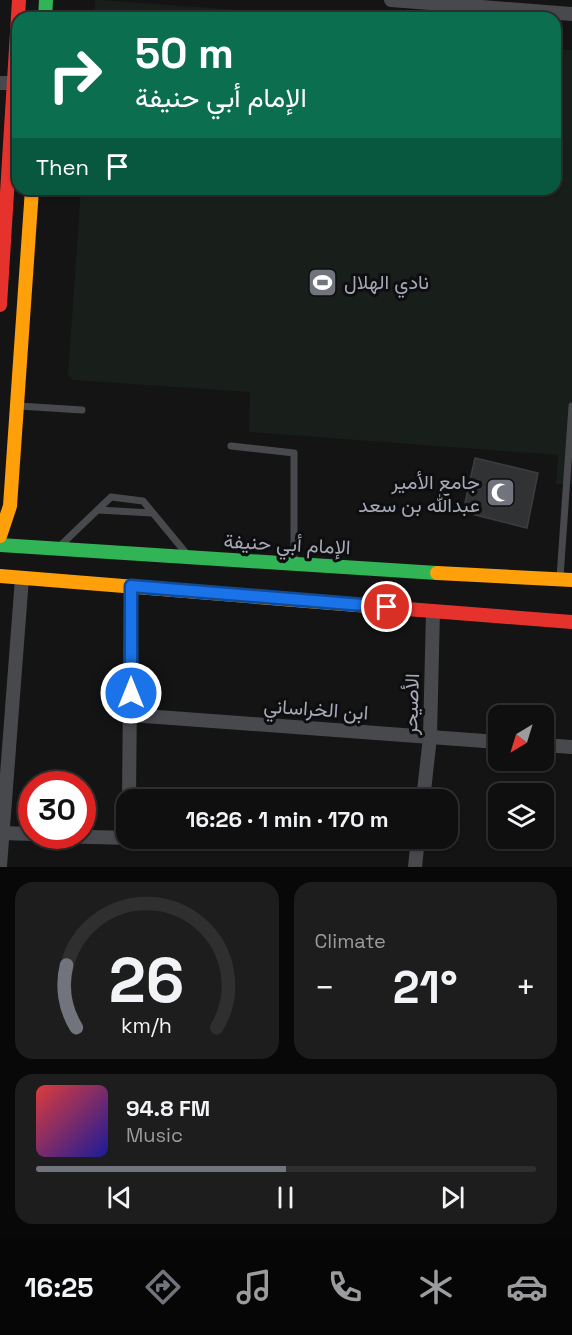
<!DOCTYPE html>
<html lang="en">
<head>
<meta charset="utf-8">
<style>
	:root { --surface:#0f0f0f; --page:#1d1d1d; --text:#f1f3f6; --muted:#9b9c9e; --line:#2f2f2f; --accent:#72747d }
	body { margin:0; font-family:"Space Grotesk",Vazirmatn,sans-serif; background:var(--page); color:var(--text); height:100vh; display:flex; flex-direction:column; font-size:22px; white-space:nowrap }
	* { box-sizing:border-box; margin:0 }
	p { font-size:20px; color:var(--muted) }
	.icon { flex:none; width:33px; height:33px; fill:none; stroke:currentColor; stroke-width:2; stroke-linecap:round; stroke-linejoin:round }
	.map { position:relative; height:867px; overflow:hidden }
	.sheet { display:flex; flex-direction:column; gap:15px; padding:15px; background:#080808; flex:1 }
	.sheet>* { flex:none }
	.guide { position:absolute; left:12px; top:12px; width:549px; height:183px; border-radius:18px; box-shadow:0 2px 4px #0004,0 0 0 2px var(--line); background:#0b6e4f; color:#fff; overflow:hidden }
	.needle { width:39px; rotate:218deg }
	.buttons { position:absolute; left:488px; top:705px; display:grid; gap:12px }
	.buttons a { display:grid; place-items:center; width:66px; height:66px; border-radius:12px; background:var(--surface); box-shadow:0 2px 4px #0004,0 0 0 2px var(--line); font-size:30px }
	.speed { position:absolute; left:18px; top:771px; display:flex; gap:12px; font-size:30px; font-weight:700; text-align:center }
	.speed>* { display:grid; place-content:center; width:78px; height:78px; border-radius:50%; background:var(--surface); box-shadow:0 2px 4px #0004,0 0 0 2px var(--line); line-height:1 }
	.speed .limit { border:9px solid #d22; background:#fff; color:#111 }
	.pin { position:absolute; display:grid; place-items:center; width:51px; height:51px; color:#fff; margin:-26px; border:3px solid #fff; border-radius:50%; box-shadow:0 2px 6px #0007 }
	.me { position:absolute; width:66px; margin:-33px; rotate:0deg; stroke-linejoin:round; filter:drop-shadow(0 0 4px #0008) }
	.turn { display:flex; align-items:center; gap:21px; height:126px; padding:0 24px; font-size:27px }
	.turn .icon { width:78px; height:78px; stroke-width:2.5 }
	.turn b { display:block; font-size:42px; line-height:51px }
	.then { display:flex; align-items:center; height:57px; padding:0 24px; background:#0003; gap:12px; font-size:22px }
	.big { font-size:45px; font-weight:800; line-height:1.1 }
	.sheet .card { flex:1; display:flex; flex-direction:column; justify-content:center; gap:9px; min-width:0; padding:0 21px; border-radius:18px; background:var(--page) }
	.sheet .dial { align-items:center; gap:0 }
	.dial svg { height:156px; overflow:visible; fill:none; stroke:var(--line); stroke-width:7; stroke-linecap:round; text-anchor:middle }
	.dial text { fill:var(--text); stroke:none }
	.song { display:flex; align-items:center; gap:18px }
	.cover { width:72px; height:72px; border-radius:9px; background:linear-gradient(135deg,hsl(0 70% 55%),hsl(240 70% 35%)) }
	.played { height:6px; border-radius:3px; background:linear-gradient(90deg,var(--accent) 50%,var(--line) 50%) }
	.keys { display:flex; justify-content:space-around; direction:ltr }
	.heat { display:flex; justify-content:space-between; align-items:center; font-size:33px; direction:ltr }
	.sheet .tiles { flex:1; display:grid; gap:15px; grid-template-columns:1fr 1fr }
	.card:last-child { grid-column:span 2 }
	.trip { position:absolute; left:116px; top:789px; width:342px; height:60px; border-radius:18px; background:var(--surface); box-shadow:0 2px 4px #0004,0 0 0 2px var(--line); font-weight:800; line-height:60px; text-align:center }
	.dock { display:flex; height:96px; justify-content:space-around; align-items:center; background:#060606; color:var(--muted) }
	.dock .icon { width:42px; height:42px }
	.dock .current { color:var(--accent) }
	.dock b { font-size:27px; color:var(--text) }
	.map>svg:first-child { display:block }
	.green { fill:#181e1a }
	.building { fill:#313234; stroke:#3d3d40; stroke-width:1.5 }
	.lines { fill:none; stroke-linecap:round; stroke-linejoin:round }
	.lane { stroke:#48494d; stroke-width:7 }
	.street { stroke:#48494d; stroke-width:14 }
	.fast { stroke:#30b455; stroke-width:14 }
	.slow { stroke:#ff9f0a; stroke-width:14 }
	.jam { stroke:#e5322d; stroke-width:14 }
	.route-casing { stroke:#114b97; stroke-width:15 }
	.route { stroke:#1a73e8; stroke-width:10 }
	.labels { text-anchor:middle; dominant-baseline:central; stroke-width:6; stroke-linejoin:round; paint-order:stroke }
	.poi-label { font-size:20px; fill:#a5a8b5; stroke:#0e0e10; text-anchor:start }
	.street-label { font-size:20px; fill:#a5a8b5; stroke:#0e0e10 }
</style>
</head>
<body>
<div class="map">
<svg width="572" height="867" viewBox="0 0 572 867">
	<rect width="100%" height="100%" fill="#141414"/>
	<g class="green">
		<polygon points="95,0 100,0 351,18 94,18"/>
		<polygon points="555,49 572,50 572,484 556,484 558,455 249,432 250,392 73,380 68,375 81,189 555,189"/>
	</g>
	<polygon class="building" points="475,458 538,473 527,528 463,512"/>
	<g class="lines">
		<g class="lane">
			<polyline points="19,406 82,410"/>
			<polyline points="231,446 294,453 294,562"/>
			<polyline points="98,510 152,513"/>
			<polyline points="61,545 111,497 143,501 186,553"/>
			<polyline points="560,577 572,406"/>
		</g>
		<g class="street">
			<polyline points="391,0 572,14"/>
			<polyline points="0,83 14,83"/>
			<polyline points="131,715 498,742"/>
			<polyline points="543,745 572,747"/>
			<polyline points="129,800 131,586"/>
			<polyline points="423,800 430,737 433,611"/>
			<polyline points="2,833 32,834"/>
			<polyline points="56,836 128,838"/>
			<polyline points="0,866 22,578"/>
			<polyline points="415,867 418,838"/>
		</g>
		<g class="fast">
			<polyline points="45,18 46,0"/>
			<polyline points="0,545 437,573"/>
		</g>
		<g class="slow">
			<polyline points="0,536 10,506 32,189"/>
			<polyline points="437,573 572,580"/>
			<polyline points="0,576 369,606"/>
		</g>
		<g class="jam">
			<polyline points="0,305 19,0"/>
			<polyline points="369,606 572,622"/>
		</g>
	</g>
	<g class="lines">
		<defs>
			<polyline id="route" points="131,693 131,586 387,607"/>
		</defs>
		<use href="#route" class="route-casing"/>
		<use href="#route" class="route"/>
	</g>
	<defs>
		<symbol id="stadium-square" viewBox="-11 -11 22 22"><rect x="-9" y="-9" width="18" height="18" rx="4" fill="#72747d" stroke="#0e0e10"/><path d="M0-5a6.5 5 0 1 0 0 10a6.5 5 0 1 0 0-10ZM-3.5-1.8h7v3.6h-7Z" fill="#fff"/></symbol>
		<symbol id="mosque-square" viewBox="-11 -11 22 22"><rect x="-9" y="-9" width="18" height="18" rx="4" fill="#72747d" stroke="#0e0e10"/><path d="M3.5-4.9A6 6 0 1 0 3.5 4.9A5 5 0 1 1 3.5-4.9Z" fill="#fff"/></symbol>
	</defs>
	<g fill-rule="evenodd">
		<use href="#stadium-square" x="306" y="266" width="33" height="33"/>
		<use href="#mosque-square" x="484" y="476" width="33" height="33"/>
	</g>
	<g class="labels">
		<g class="poi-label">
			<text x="344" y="282">نادي الهلال</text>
			<text x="480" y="482" text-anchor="end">جامع الأمير<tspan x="480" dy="23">عبدالله بن سعد</tspan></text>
		</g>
		<g class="street-label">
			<text transform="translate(287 544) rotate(3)">الإمام أبي حنيفة</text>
			<text transform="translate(411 704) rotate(-88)">الأصيحر</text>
			<text transform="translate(316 709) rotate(4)">ابن الخراساني</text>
		</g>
	</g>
</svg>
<div class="buttons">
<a><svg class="needle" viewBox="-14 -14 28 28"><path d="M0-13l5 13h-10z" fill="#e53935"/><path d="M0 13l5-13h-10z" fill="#9b9c9e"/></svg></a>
<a><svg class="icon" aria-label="layers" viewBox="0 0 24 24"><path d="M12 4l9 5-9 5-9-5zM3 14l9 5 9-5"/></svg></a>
</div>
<div class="speed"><div class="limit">30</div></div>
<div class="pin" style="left:387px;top:607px;background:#d93025"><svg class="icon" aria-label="arrive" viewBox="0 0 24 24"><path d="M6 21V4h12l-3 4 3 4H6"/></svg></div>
<svg class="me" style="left:131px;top:693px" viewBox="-20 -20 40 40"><circle r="17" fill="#1a73e8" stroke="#fff" stroke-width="3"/><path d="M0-11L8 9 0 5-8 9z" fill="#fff"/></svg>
<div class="trip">16:26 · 1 min · 170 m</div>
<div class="guide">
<div class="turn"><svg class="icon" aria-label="right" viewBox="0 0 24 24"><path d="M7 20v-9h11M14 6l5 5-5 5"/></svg><div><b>50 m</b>الإمام أبي حنيفة</div></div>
<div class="then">Then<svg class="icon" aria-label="arrive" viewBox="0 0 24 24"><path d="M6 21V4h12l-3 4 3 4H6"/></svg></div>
</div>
</div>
<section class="sheet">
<div class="tiles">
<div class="card dial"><svg viewBox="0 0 100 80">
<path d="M14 69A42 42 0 1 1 86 69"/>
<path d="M14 69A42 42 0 0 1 9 37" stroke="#72747d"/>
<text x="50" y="56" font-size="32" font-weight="700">26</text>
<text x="50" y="72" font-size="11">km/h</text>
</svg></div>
<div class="card"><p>Climate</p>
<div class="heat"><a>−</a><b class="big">21°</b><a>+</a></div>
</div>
<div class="card">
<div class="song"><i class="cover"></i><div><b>94.8 FM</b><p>Music</p></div></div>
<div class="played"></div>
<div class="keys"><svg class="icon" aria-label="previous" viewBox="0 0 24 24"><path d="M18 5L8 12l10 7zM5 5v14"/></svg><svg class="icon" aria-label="pause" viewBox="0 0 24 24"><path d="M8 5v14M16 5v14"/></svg><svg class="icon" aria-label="next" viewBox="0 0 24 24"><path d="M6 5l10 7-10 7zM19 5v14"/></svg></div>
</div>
</div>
</section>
<nav class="dock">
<b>16:25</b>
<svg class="icon current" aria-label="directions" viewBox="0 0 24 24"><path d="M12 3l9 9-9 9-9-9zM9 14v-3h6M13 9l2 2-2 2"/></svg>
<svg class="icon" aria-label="music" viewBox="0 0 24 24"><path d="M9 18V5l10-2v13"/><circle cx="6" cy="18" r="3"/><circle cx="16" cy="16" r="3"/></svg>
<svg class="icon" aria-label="phone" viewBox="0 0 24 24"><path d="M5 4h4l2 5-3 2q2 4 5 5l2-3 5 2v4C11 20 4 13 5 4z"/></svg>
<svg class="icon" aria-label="climate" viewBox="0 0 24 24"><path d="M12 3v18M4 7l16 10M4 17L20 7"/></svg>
<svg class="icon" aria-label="car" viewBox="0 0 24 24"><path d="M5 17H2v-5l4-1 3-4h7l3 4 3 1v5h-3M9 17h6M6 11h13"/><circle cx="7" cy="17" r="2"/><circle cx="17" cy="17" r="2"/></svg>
</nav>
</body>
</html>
